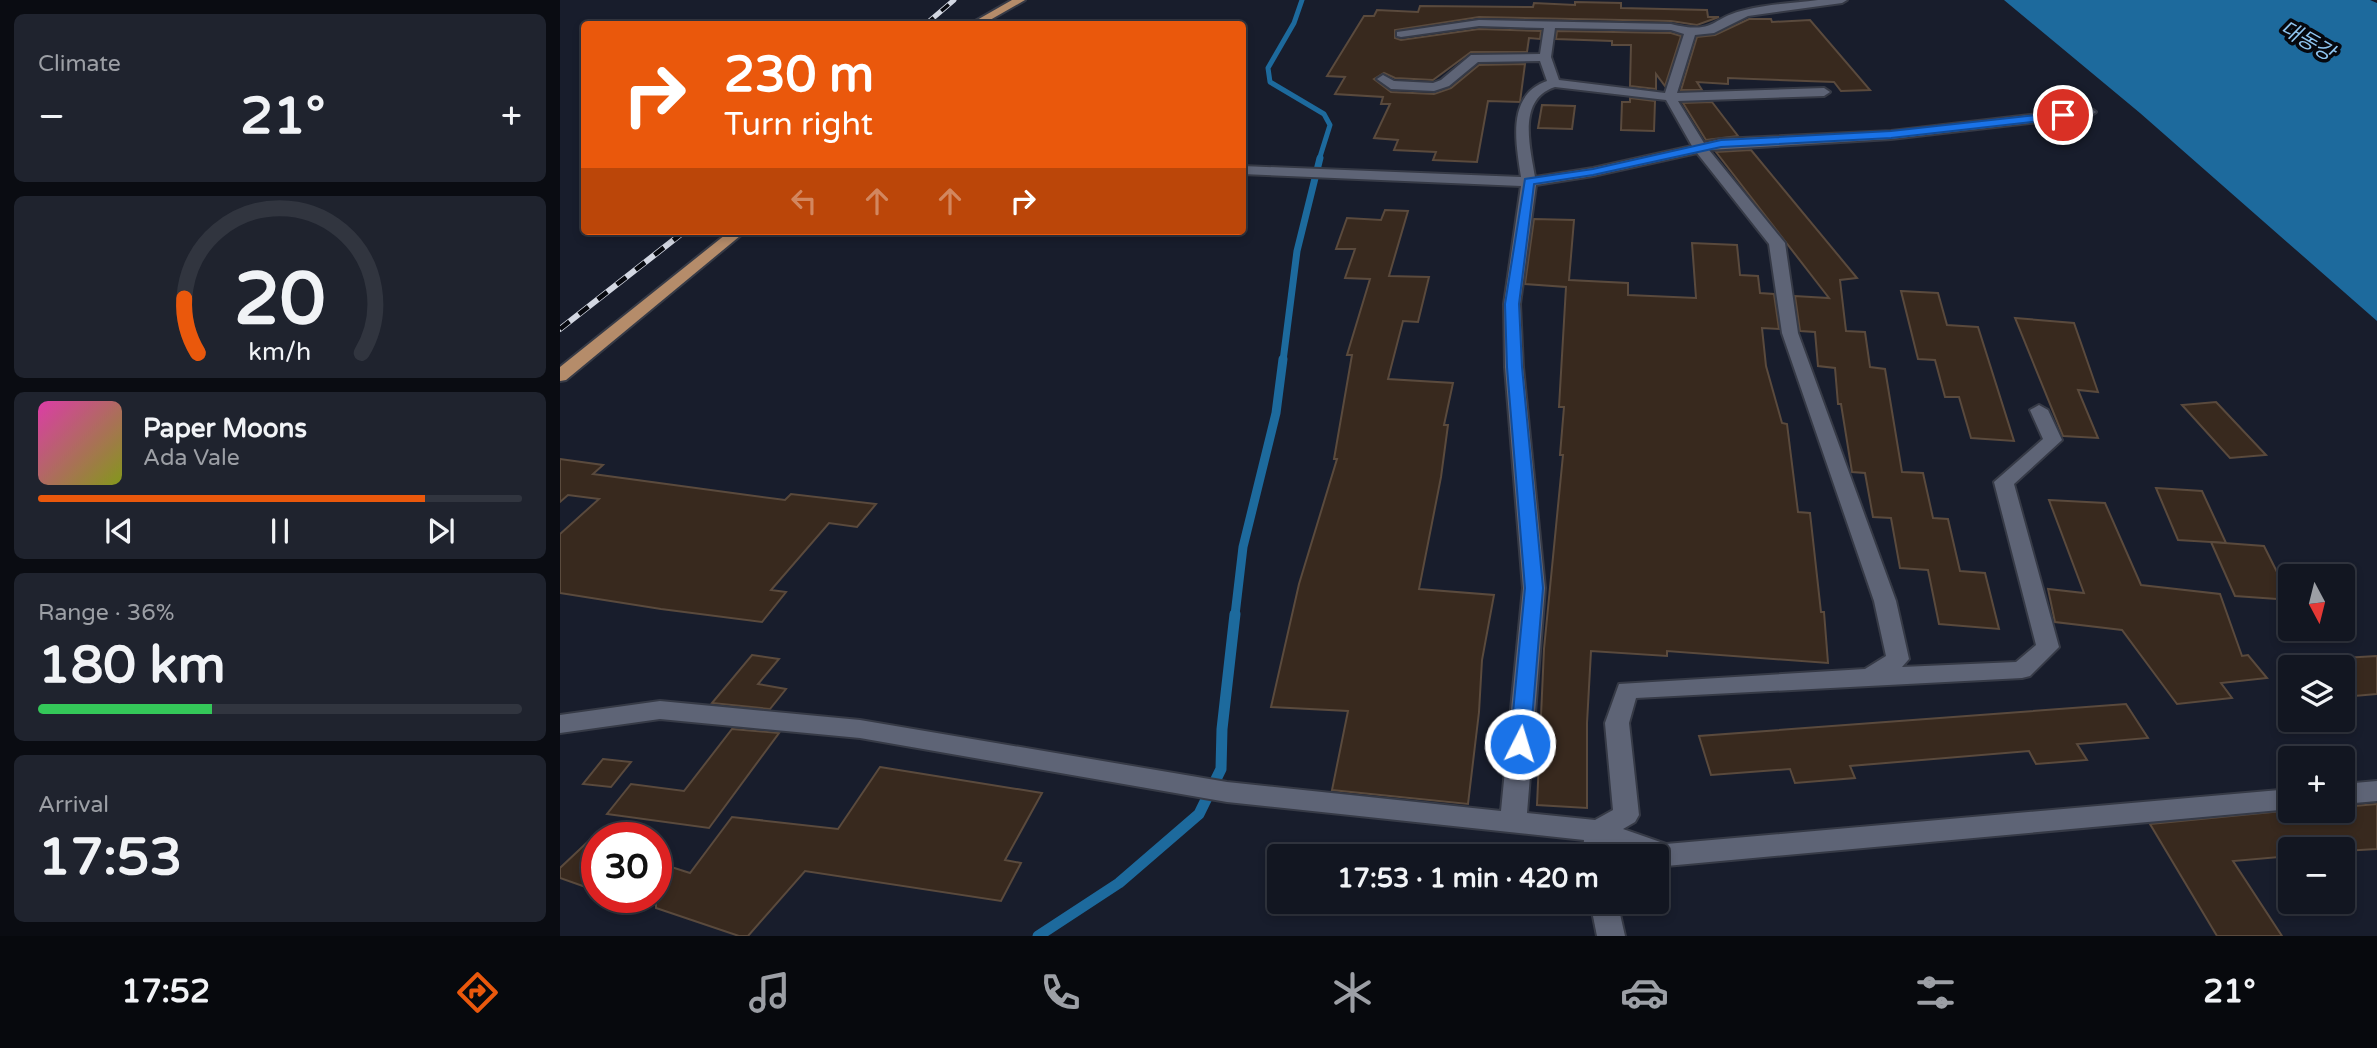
<!DOCTYPE html>
<html lang="en">
<head>
<meta charset="utf-8">
<style>
	:root { --surface:#121621; --page:#1f232e; --text:#f1f3f6; --muted:#9c9fa5; --line:#31353f; --accent:#ea580c }
	body { margin:0; font-family:"Varela Round","Noto Sans KR",sans-serif; background:var(--page); color:var(--text); height:100vh; display:flex; flex-direction:column; font-size:26px; white-space:nowrap }
	* { box-sizing:border-box; margin:0 }
	p { font-size:23px; color:var(--muted) }
	.icon { flex:none; width:38px; height:38px; fill:none; stroke:currentColor; stroke-width:2; stroke-linecap:round; stroke-linejoin:round }
	.map { position:relative; flex:1; overflow:hidden }
	.side { display:flex; flex-direction:column; gap:14px; padding:14px; background:#0a0c12; width:560px }
	.side>* { flex:none }
	.top-card { position:absolute; left:21px; top:21px; width:665px; height:214px; border-radius:7px; box-shadow:0 4px 10px #0003,0 0 0 2px var(--line); background:#ea580c; color:#fff; overflow:hidden }
	.needle { width:46px; rotate:173deg }
	.buttons { position:absolute; left:1718px; top:564px; display:grid; gap:14px }
	.buttons a { display:grid; place-items:center; width:77px; height:77px; border-radius:7px; background:var(--surface); box-shadow:0 4px 10px #0003,0 0 0 2px var(--line); font-size:35px }
	.speed { position:absolute; left:21px; top:822px; display:flex; gap:14px; font-size:35px; font-weight:700; text-align:center }
	.speed>* { display:grid; place-content:center; width:91px; height:91px; border-radius:50%; background:var(--surface); box-shadow:0 4px 10px #0003,0 0 0 2px var(--line); line-height:1 }
	.speed .limit { border:10px solid #d22; background:#fff; color:#111 }
	.pin { position:absolute; display:grid; place-items:center; width:60px; height:60px; color:#fff; margin:-30px; border:4px solid #fff; border-radius:50%; box-shadow:0 2px 7px #0007 }
	.me { position:absolute; width:77px; margin:-38px; rotate:5deg; stroke-linejoin:round; filter:drop-shadow(0 0 5px #0008) }
	.turn { display:flex; align-items:center; gap:24px; height:147px; padding:0 28px; font-size:32px }
	.turn .icon { width:91px; height:91px; stroke-width:2.5 }
	.turn b { display:block; font-size:49px; line-height:60px }
	.lanes { display:flex; align-items:center; height:66px; padding:0 28px; background:#0003; justify-content:center; gap:35px; direction:ltr }
	.lanes .off { opacity:.35 }
	.big { font-size:52px; font-weight:800; line-height:1.1 }
	.side .card { flex:1; display:flex; flex-direction:column; justify-content:center; gap:10px; min-width:0; padding:0 24px; border-radius:10px; background:var(--page) }
	.side .dial { align-items:center; gap:0 }
	.dial svg { height:182px; overflow:visible; fill:none; stroke:var(--line); stroke-width:7; stroke-linecap:round; text-anchor:middle }
	.dial text { fill:var(--text); stroke:none }
	.song { display:flex; align-items:center; gap:21px }
	.cover { width:84px; height:84px; border-radius:10px; background:linear-gradient(135deg,hsl(320 70% 55%),hsl(70 70% 35%)) }
	.played { height:7px; border-radius:4px; background:linear-gradient(90deg,var(--accent) 80%,var(--line) 80%) }
	.keys { display:flex; justify-content:space-around; direction:ltr }
	.heat { display:flex; justify-content:space-between; align-items:center; font-size:38px; direction:ltr }
	.charge { height:10px; border-radius:5px; background:linear-gradient(90deg,#34c759 36%,var(--line) 0) }
	.trip { position:absolute; left:707px; top:844px; width:402px; height:70px; border-radius:7px; background:var(--surface); box-shadow:0 4px 10px #0003,0 0 0 2px var(--line); font-weight:800; line-height:70px; text-align:center }
	.dock { display:flex; height:112px; justify-content:space-around; align-items:center; background:#07090d; color:var(--muted) }
	.dock .icon { width:49px; height:49px }
	.dock .selected { color:var(--accent) }
	.dock b { font-size:32px; color:var(--text) }
	main { display:flex; flex:1; min-height:0 }
	.map>svg:first-child { display:block }
	.water { fill:#1d6a9d }
	.lines { fill:none; stroke-linecap:round; stroke-linejoin:round }
	.stream-far3 { stroke:#1d6a9d; stroke-width:5 }
	.stream-far2 { stroke:#1d6a9d; stroke-width:7 }
	.stream-far1 { stroke:#1d6a9d; stroke-width:9 }
	.stream { stroke:#1d6a9d; stroke-width:11 }
	.building { fill:#38291e; stroke:#5a4a3d; stroke-width:2 }
	.minor-casing { stroke:#363a46; stroke-width:4 }
	.primary-casing { stroke:#363a46; stroke-width:4 }
	.minor { fill:#5e6476; fill-rule:evenodd }
	.primary { fill:#b58c6a; fill-rule:evenodd }
	.rail-far1-casing { stroke:#d3d7e2; stroke-width:5 }
	.rail-casing { stroke:#d3d7e2; stroke-width:6 }
	.rail-far1 { stroke:#06080e; stroke-width:3.5; stroke-dasharray:10; stroke-linecap:butt }
	.rail { stroke:#06080e; stroke-width:4.5; stroke-dasharray:12; stroke-linecap:butt }
	.route { fill:#1a73e8; stroke:#114b97; stroke-width:2 }
	.labels { text-anchor:middle; dominant-baseline:central; stroke-width:7; stroke-linejoin:round; paint-order:stroke }
	.far-water-label { font-size:21px; font-style:italic; fill:#8fc5f0; stroke:#06080e }
</style>
</head>
<body>
<main>
<section class="side">
<div class="card"><p>Climate</p>
<div class="heat"><a>−</a><b class="big">21°</b><a>+</a></div>
</div>
<div class="card dial"><svg viewBox="0 0 100 80">
<path d="M14 69A42 42 0 1 1 86 69"/>
<path d="M14 69A42 42 0 0 1 8 45" stroke="#ea580c"/>
<text x="50" y="56" font-size="32" font-weight="700">20</text>
<text x="50" y="72" font-size="11">km/h</text>
</svg></div>
<div class="card">
<div class="song"><i class="cover"></i><div><b>Paper Moons</b><p>Ada Vale</p></div></div>
<div class="played"></div>
<div class="keys"><svg class="icon" aria-label="previous" viewBox="0 0 24 24"><path d="M18 5L8 12l10 7zM5 5v14"/></svg><svg class="icon" aria-label="pause" viewBox="0 0 24 24"><path d="M8 5v14M16 5v14"/></svg><svg class="icon" aria-label="next" viewBox="0 0 24 24"><path d="M6 5l10 7-10 7zM19 5v14"/></svg></div>
</div>
<div class="card"><p>Range · 36%</p><b class="big">180 km</b><div class="charge"></div></div>
<div class="card"><p>Arrival</p><b class="big">17:53</b></div>
</section>
<div class="map">
<svg width="1817" height="936" viewBox="0 0 1817 936">
	<rect width="100%" height="100%" fill="#181d2c"/>
	<polygon class="water" points="1444,0 1810,0 1817,3 1817,321 1580,113"/>
	<g class="lines">
		<polyline class="stream-far3" points="742,0 734,23 708,68 710,82 764,114 770,125 759,160"/>
		<polyline class="stream-far2" points="723,361 737,251 760,158"/>
		<polyline class="stream-far1" points="675,615 683,547 716,413 723,359"/>
		<polyline class="stream" points="478,936 559,883 639,814 661,769 662,729 675,614"/>
	</g>
	<g class="building">
		<polygon points="1015,2 1061,3 1061,8 1147,10 1148,17 1159,17 1137,25 1111,21 919,17 835,30 835,38 841,40 919,29 981,31 980,39 969,38 967,52 911,52 873,80 835,78 824,73 814,79 831,92 874,94 891,88 919,65 965,64 960,102 928,101 917,162 873,160 876,152 834,150 838,140 814,138 830,104 821,104 823,97 775,94 785,77 767,76 804,16 814,16 817,10 858,12 860,6 973,7 974,3 1015,5"/>
		<polygon points="1189,19 1211,19 1212,22 1250,20 1310,90 1281,91 1274,82 1168,78 1168,84 1137,82 1142,90 1121,90 1137,37 1155,35"/>
		<polygon points="997,31 1111,33 1121,36 1105,86 1096,74 1096,89 1070,86 1071,45 1052,45 1052,41 996,39"/>
		<polygon points="1070,98 1095,101 1094,131 1061,130 1062,102 1070,102"/>
		<polygon points="1152,102 1178,136 1146,140 1123,103"/>
		<polygon points="982,105 1015,106 1012,129 978,128"/>
		<polygon points="1191,150 1297,278 1280,280 1286,331 1305,332 1310,367 1325,369 1342,472 1363,473 1373,518 1388,519 1400,571 1425,573 1439,629 1379,624 1368,570 1340,568 1331,518 1313,517 1305,473 1292,472 1281,404 1278,404 1275,368 1258,366 1255,332 1240,331 1235,296 1269,298 1156,152"/>
		<polygon points="825,210 848,211 829,276 869,277 858,322 843,321 828,379 893,383 884,425 888,425 881,477 859,589 934,595 922,660 919,712 908,804 772,790 788,711 711,707 739,584 777,459 774,459 792,355 787,355 810,279 785,278 795,249 776,249 787,218 821,220"/>
		<polygon points="974,219 1014,220 1009,280 1068,283 1068,295 1136,298 1132,243 1177,245 1180,275 1198,276 1200,293 1214,294 1219,329 1202,328 1206,366 1222,423 1227,424 1238,512 1250,513 1261,612 1264,612 1268,663 1107,651 1107,656 1031,651 1027,723 1027,808 977,805 984,649 1003,455 1000,455 1004,407 999,407 1006,287 965,284"/>
		<polygon points="1341,291 1378,293 1387,325 1418,327 1454,441 1411,438 1399,397 1385,397 1375,360 1358,359"/>
		<polygon points="1455,318 1514,323 1538,392 1518,390 1538,438 1503,436"/>
		<polygon points="1656,402 1706,455 1670,458 1622,405"/>
		<polygon points="0,459 43,465 33,474 225,500 231,494 316,504 297,527 269,523 211,590 226,592 202,622 101,609 0,593 0,534 39,499 8,495 0,502"/>
		<polygon points="1596,488 1642,491 1666,543 1618,540"/>
		<polygon points="1489,500 1545,503 1581,585 1660,594 1682,656 1688,655 1707,678 1661,683 1672,698 1617,704 1562,630 1495,622 1488,589 1524,593"/>
		<polygon points="1651,542 1704,546 1731,600 1675,596"/>
		<polygon points="192,655 219,659 198,684 226,689 210,709 152,703"/>
		<polygon points="1817,656 1817,694 1783,697 1783,658"/>
		<polygon points="1566,704 1588,738 1517,744 1527,760 1476,764 1469,751 1290,766 1295,778 1235,783 1230,769 1151,775 1139,736"/>
		<polygon points="172,729 219,733 149,828 47,814 71,784 124,791"/>
		<polygon points="43,759 71,762 51,787 23,784"/>
		<polygon points="320,767 482,793 445,860 461,863 441,901 245,871 188,936 179,936 96,908 96,862 130,873 172,817 278,829"/>
		<polygon points="1817,804 1817,849 1783,851 1783,849 1731,849 1731,856 1673,861 1722,936 1657,936 1590,824 1733,810 1783,810 1783,807"/>
		<polygon points="37,833 37,891 0,878 0,868"/>
	</g>
	<g class="lines">
		<defs>
			<g id="minor">
				<path d="M1258,0H1287L1282,3L1188,16L1154,33L1135,35L1117,93L1264,88L1270,92L1264,96L1118,101L1144,143L1161,139L1331,131L1530,108L1536,112L1530,116L1331,139L1149,150L1225,243L1238,333L1336,601L1349,659L1342,667L1456,662L1476,645L1434,482L1483,439L1470,410L1479,405L1488,410L1502,440L1454,484L1499,647L1470,676L1462,678L1076,698L1069,723L1079,815L1075,822L1063,829L1106,844L1731,789V809L1106,866L1097,863V856H1078L1050,846L1049,856H1023L1024,840L667,802L300,738L100,719L0,733V715L100,701L300,720L667,782L941,811L963,588L945,367L944,304L961,186L682,174V166L961,177C956,143 946,95 987,81L980,61L918,62L889,86L874,91L831,89L817,79L823,75L834,81L873,83L881,80L911,55L980,54L984,28L919,26L841,37L837,36V32L919,20L1111,24C1157,35 1149,18 1185,10C1209,4 1234,3 1258,0ZM995,28L1111,30L1124,34L1105,93L999,80L991,57ZM995,87L1106,100L1132,146L1033,168L975,177C970,147 957,99 995,87ZM1137,153L1209,244L1222,333L1314,601L1326,656L1305,669L1059,684L1045,723L1053,810L1035,820L967,813L985,588L963,367L960,304L976,185L1033,176Z"/>
				<polygon points="1817,781 1817,801 1783,804 1783,784"/>
				<polygon points="1030,901 1057,901 1065,936 1037,936"/>
			</g>
			<g id="primary">
				<polygon points="452,0 465,0 423,24 410,24"/>
				<polygon points="170,231 186,231 6,380 0,381 0,367"/>
			</g>
		</defs>
		<use href="#minor" class="minor-casing"/>
		<use href="#primary" class="primary-casing"/>
		<use href="#minor" class="minor"/>
		<use href="#primary" class="primary"/>
		<defs>
			<polyline id="rail-far1" points="366,24 394,0"/>
			<polyline id="rail" points="0,329 125,231"/>
		</defs>
		<use href="#rail-far1" class="rail-far1-casing"/>
		<use href="#rail" class="rail-casing"/>
		<use href="#rail-far1" class="rail-far1"/>
		<use href="#rail" class="rail"/>
	</g>
	<polygon class="route" points="1503,112 1507,113 1507,118 1331,138 1161,147 1033,175 974,184 959,304 962,367 983,588 970,744 967,750 960,752 953,750 950,744 965,588 947,367 945,304 965,179 1033,169 1161,140 1331,131"/>
	<g class="labels">
		<g class="far-water-label">
			<text transform="translate(1747 41) rotate(30)">대동강</text>
		</g>
	</g>
</svg>
<div class="buttons">
<a><svg class="needle" viewBox="-14 -14 28 28"><path d="M0-13l5 13h-10z" fill="#e53935"/><path d="M0 13l5-13h-10z" fill="#9c9fa5"/></svg></a>
<a><svg class="icon" aria-label="layers" viewBox="0 0 24 24"><path d="M12 4l9 5-9 5-9-5zM3 14l9 5 9-5"/></svg></a>
<a>+</a>
<a>−</a>
</div>
<div class="speed"><div class="limit">30</div></div>
<div class="pin" style="left:1503px;top:115px;background:#d93025"><svg class="icon" aria-label="arrive" viewBox="0 0 24 24"><path d="M6 21V4h12l-3 4 3 4H6"/></svg></div>
<svg class="me" style="left:960px;top:744px" viewBox="-20 -20 40 40"><circle r="17" fill="#1a73e8" stroke="#fff" stroke-width="3"/><path d="M0-11L8 9 0 5-8 9z" fill="#fff"/></svg>
<div class="trip">17:53 · 1 min · 420 m</div>
<div class="top-card">
<div class="turn"><svg class="icon" aria-label="right" viewBox="0 0 24 24"><path d="M7 20v-9h11M14 6l5 5-5 5"/></svg><div><b>230 m</b>Turn right</div></div>
<div class="lanes"><svg class="icon off" aria-label="left" viewBox="0 0 24 24"><path d="M17 20v-9H6M10 6l-5 5 5 5"/></svg><svg class="icon off" aria-label="ahead" viewBox="0 0 24 24"><path d="M12 20V5M6 11l6-6 6 6"/></svg><svg class="icon off" aria-label="ahead" viewBox="0 0 24 24"><path d="M12 20V5M6 11l6-6 6 6"/></svg><svg class="icon" aria-label="right" viewBox="0 0 24 24"><path d="M7 20v-9h11M14 6l5 5-5 5"/></svg></div>
</div>
</div>
</main>
<nav class="dock">
<b>17:52</b>
<svg class="icon selected" aria-label="directions" viewBox="0 0 24 24"><path d="M12 3l9 9-9 9-9-9zM9 14v-3h6M13 9l2 2-2 2"/></svg>
<svg class="icon" aria-label="music" viewBox="0 0 24 24"><path d="M9 18V5l10-2v13"/><circle cx="6" cy="18" r="3"/><circle cx="16" cy="16" r="3"/></svg>
<svg class="icon" aria-label="phone" viewBox="0 0 24 24"><path d="M5 4h4l2 5-3 2q2 4 5 5l2-3 5 2v4C11 20 4 13 5 4z"/></svg>
<svg class="icon" aria-label="climate" viewBox="0 0 24 24"><path d="M12 3v18M4 7l16 10M4 17L20 7"/></svg>
<svg class="icon" aria-label="car" viewBox="0 0 24 24"><path d="M5 17H2v-5l4-1 3-4h7l3 4 3 1v5h-3M9 17h6M6 11h13"/><circle cx="7" cy="17" r="2"/><circle cx="17" cy="17" r="2"/></svg>
<svg class="icon" aria-label="filters" viewBox="0 0 24 24"><path d="M4 7h16M4 17h16"/><circle cx="9" cy="7" r="2"/><circle cx="15" cy="17" r="2"/></svg>
<b>21°</b>
</nav>
</body>
</html>
